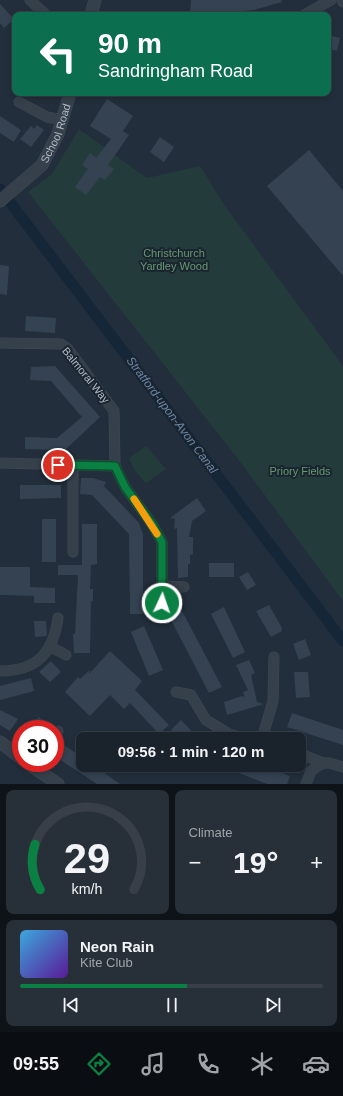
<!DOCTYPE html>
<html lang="en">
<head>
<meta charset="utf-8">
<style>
	:root { --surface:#1a222c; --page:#272f38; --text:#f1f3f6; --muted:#9fa4a9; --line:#383f48; --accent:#0b8043 }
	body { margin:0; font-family:Arial,sans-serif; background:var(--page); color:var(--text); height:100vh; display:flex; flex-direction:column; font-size:15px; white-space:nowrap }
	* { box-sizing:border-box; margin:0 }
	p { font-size:13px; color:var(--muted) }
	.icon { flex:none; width:22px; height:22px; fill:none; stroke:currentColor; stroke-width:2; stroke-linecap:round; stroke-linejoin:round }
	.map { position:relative; height:784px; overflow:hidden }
	.panel { display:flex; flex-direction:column; gap:6px; padding:6px; background:#0e1318; flex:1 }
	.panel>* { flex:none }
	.top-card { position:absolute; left:12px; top:12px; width:319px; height:84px; border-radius:8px; box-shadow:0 2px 6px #0003,0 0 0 1px var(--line); background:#0b6e4f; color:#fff; overflow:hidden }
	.speed { position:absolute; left:12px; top:720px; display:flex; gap:8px; font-size:20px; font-weight:700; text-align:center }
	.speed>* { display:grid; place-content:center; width:52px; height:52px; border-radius:50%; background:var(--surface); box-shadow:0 2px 6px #0003,0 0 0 1px var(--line); line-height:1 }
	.speed .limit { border:6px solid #d22; background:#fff; color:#111 }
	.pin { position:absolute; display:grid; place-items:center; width:34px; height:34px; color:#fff; margin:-17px; border:2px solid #fff; border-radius:50%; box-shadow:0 1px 4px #0007 }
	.me { position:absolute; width:44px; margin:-22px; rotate:3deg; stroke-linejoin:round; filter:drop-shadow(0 0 3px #0008) }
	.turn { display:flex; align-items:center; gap:14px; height:84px; padding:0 20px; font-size:18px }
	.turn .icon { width:52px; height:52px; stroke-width:2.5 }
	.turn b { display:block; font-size:28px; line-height:34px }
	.big { font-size:30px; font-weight:700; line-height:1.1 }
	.panel .widget { flex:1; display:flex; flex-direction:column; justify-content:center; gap:6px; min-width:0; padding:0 14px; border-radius:8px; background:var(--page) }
	.panel .dial { align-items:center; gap:0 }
	.dial svg { height:104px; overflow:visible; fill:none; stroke:var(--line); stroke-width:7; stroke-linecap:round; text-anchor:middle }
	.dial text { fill:var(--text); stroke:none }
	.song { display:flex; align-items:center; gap:12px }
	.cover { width:48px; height:48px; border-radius:6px; background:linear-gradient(135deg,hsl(200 70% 55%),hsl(270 70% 35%)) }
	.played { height:4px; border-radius:2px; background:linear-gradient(90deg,var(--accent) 55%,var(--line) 55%) }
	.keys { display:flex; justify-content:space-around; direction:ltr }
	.heat { display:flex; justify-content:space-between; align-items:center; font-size:22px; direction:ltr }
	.panel .tiles { flex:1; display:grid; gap:6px; grid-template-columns:1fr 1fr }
	.widget:last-child { grid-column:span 2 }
	.trip { position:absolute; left:76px; top:732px; width:230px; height:40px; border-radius:8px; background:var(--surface); box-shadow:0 2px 6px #0003,0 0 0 1px var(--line); font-weight:700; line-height:40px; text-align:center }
	.dock { display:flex; height:64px; justify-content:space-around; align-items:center; background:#0a0e12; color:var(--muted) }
	.dock .icon { width:28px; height:28px }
	.dock .on { color:var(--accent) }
	.dock b { font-size:18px; color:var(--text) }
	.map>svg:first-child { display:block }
	.green { fill:#243b3c }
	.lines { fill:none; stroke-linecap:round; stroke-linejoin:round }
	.canal { stroke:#152639; stroke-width:11 }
	.building { fill:#344252 }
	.minor-casing { stroke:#3f4954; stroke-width:11 }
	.tertiary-casing { stroke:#3f4954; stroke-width:13 }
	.minor { stroke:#36404b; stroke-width:10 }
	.tertiary { stroke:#36404b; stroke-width:12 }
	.route-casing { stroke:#07532c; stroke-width:10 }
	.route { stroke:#0b8043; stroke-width:7 }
	.slow { stroke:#f59e0b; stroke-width:7 }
	.labels { text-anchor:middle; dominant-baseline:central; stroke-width:4; stroke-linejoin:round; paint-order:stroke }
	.street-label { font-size:11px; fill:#b1bbc7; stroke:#1b2530 }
	.park-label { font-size:11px; fill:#679870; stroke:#1b2530 }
	.water-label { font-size:12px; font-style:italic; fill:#6987a7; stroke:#1b2530 }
</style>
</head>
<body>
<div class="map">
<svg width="343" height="784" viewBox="0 0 343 784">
	<rect width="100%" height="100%" fill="#222e3b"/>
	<g class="green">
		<polygon points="79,129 147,178 200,166 225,206 343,366 343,601 238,459 28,192 52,174"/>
		<polygon points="146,446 166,469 146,483 135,471 129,458"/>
	</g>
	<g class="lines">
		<polyline class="canal" points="0,189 343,641"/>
	</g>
	<g class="building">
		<polygon points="191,0 281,0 282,2 254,10 213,14 190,12"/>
		<polygon points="0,4 14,19 4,28 0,23"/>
		<polygon points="328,35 340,38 337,51 328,49"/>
		<polygon points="107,99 133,116 123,131 129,135 108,165 114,169 105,180 100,177 86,195 75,187 88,169 82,165 90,153 96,158 111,139 90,126"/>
		<polygon points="0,116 21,130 14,142 0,133"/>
		<polygon points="37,125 44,130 31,147 20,139 31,126 34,129"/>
		<polygon points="160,137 174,147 164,162 150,152"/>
		<polygon points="309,150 343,191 343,276 267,186"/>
		<polygon points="0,265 9,266 7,295 0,294"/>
		<polygon points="26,316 56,318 55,333 25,331"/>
		<polygon points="55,366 100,417 65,450 25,449 25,437 57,438 82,417 51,381 30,380 31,367"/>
		<polygon points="81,478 93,478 106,482 104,486 139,523 143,534 143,614 130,614 129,534 92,495 80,494"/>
		<polygon points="20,485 61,485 61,498 20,499"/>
		<polygon points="197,498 206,511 192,521 189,537 193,537 193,554 190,555 190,564 188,564 188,577 178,578 177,528 174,529 175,519 170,518"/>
		<rect x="42" y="519" width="14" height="43"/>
		<polygon points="82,524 97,524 97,564 91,565 90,589 93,589 93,601 91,601 90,653 74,653 73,634 75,634 78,575 58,575 58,565 82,565"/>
		<rect x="209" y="563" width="25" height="14"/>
		<polygon points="0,567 30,567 30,587 55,588 55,603 34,603 34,596 0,595"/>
		<polygon points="248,572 256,585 247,590 239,577"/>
		<polygon points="269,605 282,628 282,631 271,637 256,611"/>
		<polygon points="224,607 245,652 233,658 211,614"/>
		<polygon points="182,611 222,687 209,693 170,618"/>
		<polygon points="34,621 46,621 47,636 35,637"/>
		<polygon points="144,626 163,670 149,676 131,632"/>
		<polygon points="305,639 311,655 299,660 293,644"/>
		<polygon points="110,651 142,681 135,690 169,725 159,734 130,703 124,709 110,695 90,716 65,692 78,677 80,679 90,670 89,674"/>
		<polygon points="249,660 255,673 251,675 257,702 264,704 227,715 224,702 242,696 245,697 243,692 248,690 236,665"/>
		<polygon points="51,661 61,672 50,682 39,672"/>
		<polygon points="294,672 308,672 310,697 296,698"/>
		<polygon points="31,678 34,691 0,700 0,686"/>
		<polygon points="0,710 18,719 10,731 0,725"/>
		<polygon points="292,713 343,730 343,745 287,727"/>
		<polygon points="39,717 51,729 27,729"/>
		<polygon points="181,720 199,739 180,739 171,730"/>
		<polygon points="64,745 83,758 83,765 93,765 120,784 97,784 71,767 56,757"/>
		<polygon points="219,765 251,765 268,772 269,768 290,776 287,784 267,784"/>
	</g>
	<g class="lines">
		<defs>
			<g id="minor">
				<polyline points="30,0 46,15"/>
				<polyline points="342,0 343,2"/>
				<polyline points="304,15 331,0"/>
				<polyline points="19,102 47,117 62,120"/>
				<polyline points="0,343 61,344 68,349 114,411 115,466 125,487 152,524 162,542 162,603"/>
				<polyline points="0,463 115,466"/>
				<polyline points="73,552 73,465"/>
				<polyline points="163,586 184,587"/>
				<polyline points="51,647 66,655"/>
				<path d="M0,671C37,671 53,653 58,618"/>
				<polyline points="176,692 191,695 206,720 229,734 245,739"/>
				<polyline points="55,736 58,731"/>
				<polyline points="262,739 273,701 274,657"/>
				<polyline points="299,753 323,763 329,763 343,767"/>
				<polyline points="306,784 311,771 323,763"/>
			</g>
			<g id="tertiary">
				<polyline points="91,15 95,0"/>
				<path id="s1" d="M0,201L42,165L58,134L70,93"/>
				<polyline points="0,742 21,758"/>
				<polyline points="27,763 58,784"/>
			</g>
		</defs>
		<use href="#minor" class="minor-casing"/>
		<use href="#tertiary" class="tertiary-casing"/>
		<use href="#minor" class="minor"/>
		<use href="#tertiary" class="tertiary"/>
	</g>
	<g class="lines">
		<defs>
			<polyline id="route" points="58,465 115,466 125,487 152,524 162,542 162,603"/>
		</defs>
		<use href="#route" class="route-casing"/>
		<use href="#route" class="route"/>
		<polyline class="slow" points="134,499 157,534"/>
	</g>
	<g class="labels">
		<g class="street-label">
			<text stroke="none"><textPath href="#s1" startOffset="90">School Road</textPath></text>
			<text transform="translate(86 375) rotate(51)">Balmoral Way</text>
		</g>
		<g class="park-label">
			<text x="174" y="253">Christchurch<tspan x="174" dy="13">Yardley Wood</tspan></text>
			<text x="300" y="471">Priory Fields</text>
		</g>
		<g class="water-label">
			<text transform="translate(172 415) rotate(53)">Stratford-upon-Avon Canal</text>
		</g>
	</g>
</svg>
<div class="speed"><div class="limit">30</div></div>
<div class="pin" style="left:58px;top:465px;background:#d93025"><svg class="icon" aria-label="arrive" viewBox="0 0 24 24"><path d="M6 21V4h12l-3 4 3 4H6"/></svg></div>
<svg class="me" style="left:162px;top:603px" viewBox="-20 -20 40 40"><circle r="17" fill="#0b8043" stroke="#fff" stroke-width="3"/><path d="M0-11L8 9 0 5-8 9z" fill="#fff"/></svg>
<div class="trip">09:56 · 1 min · 120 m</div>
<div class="top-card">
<div class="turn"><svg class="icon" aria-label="left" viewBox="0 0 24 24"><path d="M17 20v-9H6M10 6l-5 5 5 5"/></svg><div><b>90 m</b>Sandringham Road</div></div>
</div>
</div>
<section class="panel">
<div class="tiles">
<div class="widget dial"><svg viewBox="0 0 100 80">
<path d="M14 69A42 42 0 1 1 86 69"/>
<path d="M14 69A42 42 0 0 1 10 34" stroke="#0b8043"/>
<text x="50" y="56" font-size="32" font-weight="700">29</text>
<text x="50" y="72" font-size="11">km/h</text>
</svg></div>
<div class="widget"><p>Climate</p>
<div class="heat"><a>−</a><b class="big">19°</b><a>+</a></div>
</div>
<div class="widget">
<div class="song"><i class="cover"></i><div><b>Neon Rain</b><p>Kite Club</p></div></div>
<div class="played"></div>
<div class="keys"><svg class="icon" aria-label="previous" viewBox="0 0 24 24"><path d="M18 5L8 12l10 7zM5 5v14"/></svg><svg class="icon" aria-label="pause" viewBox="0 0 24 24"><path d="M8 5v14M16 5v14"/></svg><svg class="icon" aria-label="next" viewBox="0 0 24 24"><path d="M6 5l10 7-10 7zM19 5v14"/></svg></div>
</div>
</div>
</section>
<nav class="dock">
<b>09:55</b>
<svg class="icon on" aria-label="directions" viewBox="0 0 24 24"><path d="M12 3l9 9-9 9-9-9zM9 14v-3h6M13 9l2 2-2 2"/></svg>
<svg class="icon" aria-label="music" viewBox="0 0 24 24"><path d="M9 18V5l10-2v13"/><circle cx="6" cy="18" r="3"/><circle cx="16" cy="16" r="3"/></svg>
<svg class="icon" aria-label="phone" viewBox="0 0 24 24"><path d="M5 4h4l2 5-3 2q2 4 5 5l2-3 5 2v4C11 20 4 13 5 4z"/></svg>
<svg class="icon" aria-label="climate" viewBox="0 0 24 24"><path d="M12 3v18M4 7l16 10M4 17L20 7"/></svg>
<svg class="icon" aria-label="car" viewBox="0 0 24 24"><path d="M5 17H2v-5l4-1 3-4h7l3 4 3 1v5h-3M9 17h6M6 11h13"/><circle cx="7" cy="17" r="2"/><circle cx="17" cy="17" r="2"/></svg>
</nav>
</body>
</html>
